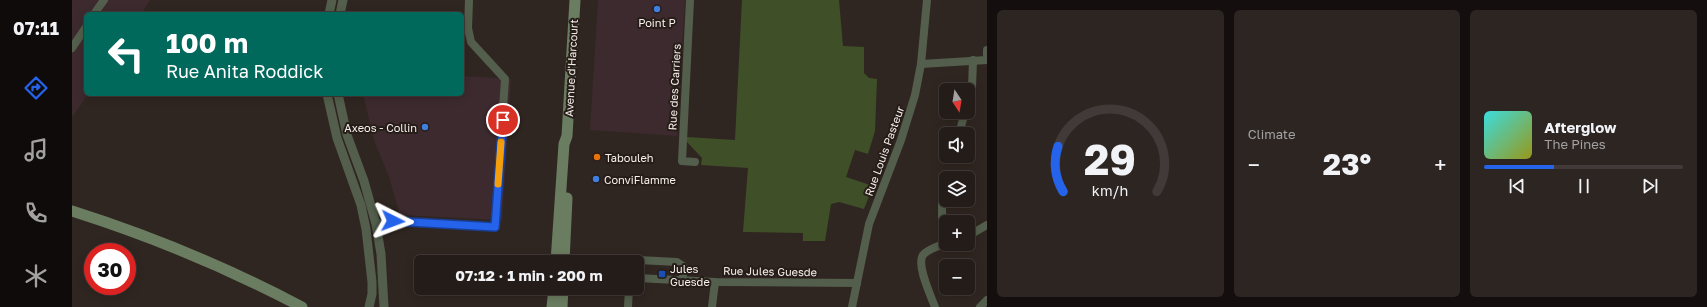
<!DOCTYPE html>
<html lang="en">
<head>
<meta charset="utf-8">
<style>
	:root { --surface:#241c19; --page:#2c2522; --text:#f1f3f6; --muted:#a3a1a2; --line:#413a38; --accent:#2563eb }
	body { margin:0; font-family:"Golos Text",sans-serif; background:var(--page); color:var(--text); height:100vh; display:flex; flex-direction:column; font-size:15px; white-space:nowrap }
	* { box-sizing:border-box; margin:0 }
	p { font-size:13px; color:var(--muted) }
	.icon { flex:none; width:22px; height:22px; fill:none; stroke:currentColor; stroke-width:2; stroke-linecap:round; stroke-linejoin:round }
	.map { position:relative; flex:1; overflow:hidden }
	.side { display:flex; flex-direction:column; gap:10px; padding:10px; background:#140f0e; width:720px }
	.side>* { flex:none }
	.hud { position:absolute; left:12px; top:12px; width:380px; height:84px; border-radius:6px; box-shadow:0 2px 10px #0003,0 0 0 1px var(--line); background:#00695c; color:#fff; overflow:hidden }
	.needle { width:26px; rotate:168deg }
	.fabs { position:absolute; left:867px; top:83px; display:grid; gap:8px }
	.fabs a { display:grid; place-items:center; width:36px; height:36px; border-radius:6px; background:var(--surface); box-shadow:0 2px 10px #0003,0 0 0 1px var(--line); font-size:20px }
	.speed { position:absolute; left:12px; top:243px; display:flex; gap:8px; font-size:20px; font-weight:700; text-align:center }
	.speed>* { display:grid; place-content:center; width:52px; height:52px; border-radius:50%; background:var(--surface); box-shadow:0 2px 10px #0003,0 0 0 1px var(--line); line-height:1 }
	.speed .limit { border:6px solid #d22; background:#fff; color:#111 }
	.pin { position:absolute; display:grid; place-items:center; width:34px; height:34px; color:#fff; margin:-17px; border:2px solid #fff; border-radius:50%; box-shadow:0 1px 4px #0007 }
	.me { position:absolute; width:44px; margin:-22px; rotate:93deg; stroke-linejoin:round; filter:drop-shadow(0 0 3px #0008) }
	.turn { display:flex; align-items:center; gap:14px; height:84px; padding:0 16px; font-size:18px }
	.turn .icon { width:52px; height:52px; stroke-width:2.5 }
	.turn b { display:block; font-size:28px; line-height:34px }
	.big { font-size:30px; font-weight:700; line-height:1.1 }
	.side .card { flex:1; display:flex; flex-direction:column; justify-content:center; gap:6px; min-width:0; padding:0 14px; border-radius:6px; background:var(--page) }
	.side .dial { align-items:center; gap:0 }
	.dial svg { height:104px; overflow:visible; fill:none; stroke:var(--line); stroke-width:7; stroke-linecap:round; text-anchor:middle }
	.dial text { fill:var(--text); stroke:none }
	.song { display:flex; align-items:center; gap:12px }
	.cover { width:48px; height:48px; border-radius:6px; background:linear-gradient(135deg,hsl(180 70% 55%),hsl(60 70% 35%)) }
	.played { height:4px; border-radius:2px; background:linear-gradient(90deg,var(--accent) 35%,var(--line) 35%) }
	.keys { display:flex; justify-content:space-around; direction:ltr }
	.heat { display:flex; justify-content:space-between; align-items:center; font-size:22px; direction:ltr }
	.side .tiles { flex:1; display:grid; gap:10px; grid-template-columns:repeat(3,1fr) }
	.trip { position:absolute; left:342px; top:255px; width:230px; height:40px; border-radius:6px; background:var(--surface); box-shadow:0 2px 10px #0003,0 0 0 1px var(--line); font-weight:700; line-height:40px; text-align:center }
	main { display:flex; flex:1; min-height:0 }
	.tab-bar { display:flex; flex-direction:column; width:72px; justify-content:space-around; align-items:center; background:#0e0b0a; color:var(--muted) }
	.tab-bar .icon { width:28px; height:28px }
	.tab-bar .on { color:var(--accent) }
	.tab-bar b { font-size:18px; color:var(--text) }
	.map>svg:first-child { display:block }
	.commercial { fill:#3d2a2e }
	.green { fill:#3f5028 }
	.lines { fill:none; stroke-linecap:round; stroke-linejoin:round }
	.minor { stroke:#535f4c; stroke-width:8 }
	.tertiary { stroke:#535f4c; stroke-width:9 }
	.secondary { stroke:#6a7d60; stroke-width:11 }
	.route-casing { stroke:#184099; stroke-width:10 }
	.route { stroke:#2563eb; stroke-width:7 }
	.slow { stroke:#f59e0b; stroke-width:7 }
	.shop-dot { fill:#3f7fe0; stroke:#261c18; stroke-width:1.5 }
	.food-dot { fill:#e8710a; stroke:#261c18; stroke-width:1.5 }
	.transit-dot { fill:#1a4fb4; stroke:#261c18; stroke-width:1.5 }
	.labels { text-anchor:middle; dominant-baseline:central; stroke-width:4; stroke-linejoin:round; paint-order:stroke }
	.poi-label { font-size:11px; fill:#f7f0ec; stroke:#261c18; text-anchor:start }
	.street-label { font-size:11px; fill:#f7f0ec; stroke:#261c18 }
</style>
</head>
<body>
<main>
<nav class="tab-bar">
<b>07:11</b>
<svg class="icon on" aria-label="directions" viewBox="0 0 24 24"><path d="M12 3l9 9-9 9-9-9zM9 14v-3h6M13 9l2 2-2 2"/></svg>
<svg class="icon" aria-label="music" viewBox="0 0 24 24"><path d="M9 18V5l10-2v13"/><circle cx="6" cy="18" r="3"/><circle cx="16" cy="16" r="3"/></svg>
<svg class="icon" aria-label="phone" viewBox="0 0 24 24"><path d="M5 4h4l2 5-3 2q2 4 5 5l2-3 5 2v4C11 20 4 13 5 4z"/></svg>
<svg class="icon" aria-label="climate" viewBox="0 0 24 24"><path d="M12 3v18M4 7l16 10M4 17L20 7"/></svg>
</nav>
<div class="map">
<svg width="915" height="307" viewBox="0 0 915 307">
	<rect width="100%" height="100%" fill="#302621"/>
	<g class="commercial">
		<polygon points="0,0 78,0 69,14 14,14 14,94 16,94 0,117"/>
		<polygon points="526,0 613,0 605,136 518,130"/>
		<polygon points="390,76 439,79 430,220 328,215 317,177 302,140 291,94 390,94"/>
	</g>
	<polygon class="green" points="670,0 767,0 771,46 792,47 792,73 797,78 805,79 803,131 796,154 783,150 774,177 801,186 792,209 767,202 759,204 753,241 731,241 731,233 671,232 676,168 629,165 630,158 615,142 615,137 663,140"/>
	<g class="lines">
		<g class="minor">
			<polyline points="618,0 610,161 623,162"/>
			<polyline points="22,14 32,0"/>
			<polyline points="0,48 14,27"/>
			<polyline points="915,60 915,50"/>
			<polyline points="849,64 915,60"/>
			<polyline points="896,102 900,88 901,60"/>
			<polyline points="887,134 893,112"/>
			<polyline points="870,199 870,217 874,230"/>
			<polyline points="304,224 321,221 423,227 433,79 399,42 396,28 397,0"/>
			<polyline points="896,236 915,225"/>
			<polyline points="562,262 566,260 605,262 611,266 611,280"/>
			<polyline points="565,278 643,282 785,283"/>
			<polyline points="556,307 557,288"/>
			<polyline points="640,307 643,282"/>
			<polyline points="780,307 797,224 829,140 843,95 849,64 855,0"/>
			<path d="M863,307C859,296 844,265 851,255C856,249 867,246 874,243"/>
			<polyline points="908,307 915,300"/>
		</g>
		<g class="tertiary">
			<polyline points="257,14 260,0"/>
			<polyline points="268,14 271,0"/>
			<polyline points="255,94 265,138 289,205 294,229 300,282 300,294 297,307"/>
			<polyline points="266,94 275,135 292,181 304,224 309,254 312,307"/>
		</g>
		<g class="secondary">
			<path d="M0,211C79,236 156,268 230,307"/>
			<polyline points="484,262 492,144 495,136 503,0"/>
			<polyline points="492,262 495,198"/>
			<polyline points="480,307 482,288"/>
			<polyline points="490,307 491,288"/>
		</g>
	</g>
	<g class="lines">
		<defs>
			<polyline id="route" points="321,221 423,227 431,120"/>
		</defs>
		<use href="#route" class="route-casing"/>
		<use href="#route" class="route"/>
		<polyline class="slow" points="426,184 429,142"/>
	</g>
	<g class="shop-dot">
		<circle cx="585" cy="9" r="4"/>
		<circle cx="353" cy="127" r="4"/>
		<circle cx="524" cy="179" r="4"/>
	</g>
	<circle class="food-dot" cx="525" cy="157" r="4"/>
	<rect class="transit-dot" x="586" y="270" width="8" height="8" rx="2"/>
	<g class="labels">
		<g class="poi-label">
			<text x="585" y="22" text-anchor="middle">Point P</text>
			<text x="345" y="127" text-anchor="end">Axeos - Collin</text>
			<text x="533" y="157">Tabouleh</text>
			<text x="532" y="179">ConviFlamme</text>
			<text x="598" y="268">Jules<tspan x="598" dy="13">Guesde</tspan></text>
		</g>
		<g class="street-label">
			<text transform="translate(499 68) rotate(-87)">Avenue d'Harcourt</text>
			<text transform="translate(602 87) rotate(-87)">Rue des Carriers</text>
			<text transform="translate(812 151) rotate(-70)">Rue Louis Pasteur</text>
			<text transform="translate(698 271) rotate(1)">Rue Jules Guesde</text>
		</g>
	</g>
</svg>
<div class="fabs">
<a><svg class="needle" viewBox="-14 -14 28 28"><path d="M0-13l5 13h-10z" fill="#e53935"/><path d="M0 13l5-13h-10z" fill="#a3a1a2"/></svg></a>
<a><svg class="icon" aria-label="sound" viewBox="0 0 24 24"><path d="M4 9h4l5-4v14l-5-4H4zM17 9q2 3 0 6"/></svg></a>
<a><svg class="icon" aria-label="layers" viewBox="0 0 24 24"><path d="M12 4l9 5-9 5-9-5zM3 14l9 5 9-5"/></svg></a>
<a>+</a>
<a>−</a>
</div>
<div class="speed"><div class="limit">30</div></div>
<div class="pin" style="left:431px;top:120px;background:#d93025"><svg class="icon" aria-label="arrive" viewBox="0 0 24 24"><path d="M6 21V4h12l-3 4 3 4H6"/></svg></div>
<svg class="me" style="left:321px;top:221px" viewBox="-20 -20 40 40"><path d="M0-17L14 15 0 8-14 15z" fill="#2563eb" stroke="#fff" stroke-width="4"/></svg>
<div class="trip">07:12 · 1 min · 200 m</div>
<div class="hud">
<div class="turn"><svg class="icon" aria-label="left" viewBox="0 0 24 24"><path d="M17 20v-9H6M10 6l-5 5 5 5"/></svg><div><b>100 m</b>Rue Anita Roddick</div></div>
</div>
</div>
<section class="side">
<div class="tiles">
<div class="card dial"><svg viewBox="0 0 100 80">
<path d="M14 69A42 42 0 1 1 86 69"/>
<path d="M14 69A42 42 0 0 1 10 34" stroke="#2563eb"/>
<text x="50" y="56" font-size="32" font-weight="700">29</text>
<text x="50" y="72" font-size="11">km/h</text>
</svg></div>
<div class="card"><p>Climate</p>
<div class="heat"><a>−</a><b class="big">23°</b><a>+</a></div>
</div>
<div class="card">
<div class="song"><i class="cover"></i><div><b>Afterglow</b><p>The Pines</p></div></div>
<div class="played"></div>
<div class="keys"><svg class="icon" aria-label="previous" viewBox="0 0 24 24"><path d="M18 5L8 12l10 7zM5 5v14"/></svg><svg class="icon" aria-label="pause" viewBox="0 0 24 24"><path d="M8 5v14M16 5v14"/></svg><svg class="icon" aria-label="next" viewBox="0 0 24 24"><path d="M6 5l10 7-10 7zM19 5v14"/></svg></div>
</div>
</div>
</section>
</main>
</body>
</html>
